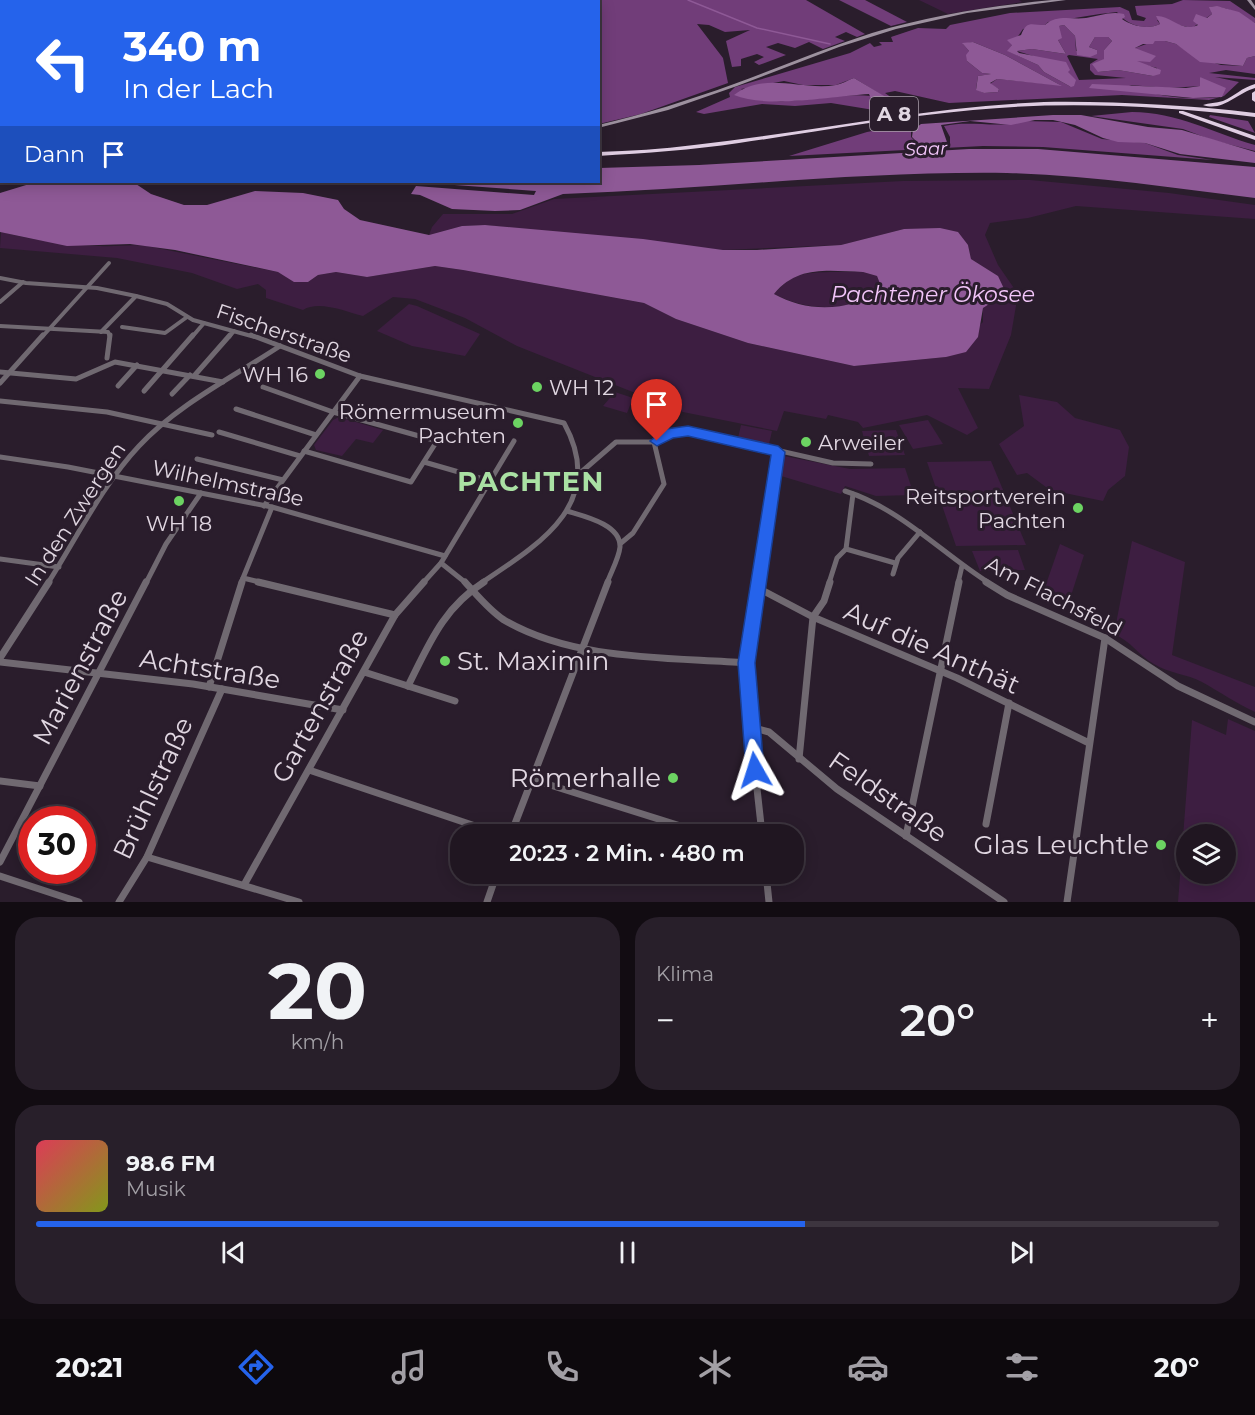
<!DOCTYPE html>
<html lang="de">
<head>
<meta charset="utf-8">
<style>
	:root { --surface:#201621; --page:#281f2a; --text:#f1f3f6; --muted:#a29fa5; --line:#3d353f; --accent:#2563eb }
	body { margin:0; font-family:Montserrat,sans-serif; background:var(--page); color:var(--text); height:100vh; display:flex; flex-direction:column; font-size:22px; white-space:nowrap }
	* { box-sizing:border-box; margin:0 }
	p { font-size:20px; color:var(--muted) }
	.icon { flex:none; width:33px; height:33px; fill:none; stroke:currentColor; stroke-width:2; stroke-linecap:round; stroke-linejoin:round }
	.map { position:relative; height:902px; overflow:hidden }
	.drawer { display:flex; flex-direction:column; gap:15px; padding:15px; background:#120c12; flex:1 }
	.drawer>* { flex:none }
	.banner { position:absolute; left:0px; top:0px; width:600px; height:183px; box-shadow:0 3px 15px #0003,0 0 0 2px var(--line); background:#2563eb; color:#fff; overflow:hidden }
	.fabs { position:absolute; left:1176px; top:824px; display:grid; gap:12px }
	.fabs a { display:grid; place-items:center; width:60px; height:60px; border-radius:50%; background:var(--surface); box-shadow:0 3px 15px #0003,0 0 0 2px var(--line); font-size:30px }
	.speed { position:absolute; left:18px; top:806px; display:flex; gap:12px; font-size:30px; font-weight:700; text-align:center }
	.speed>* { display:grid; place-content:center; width:78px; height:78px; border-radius:50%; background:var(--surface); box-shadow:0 3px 15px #0003,0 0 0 2px var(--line); line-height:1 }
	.speed .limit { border:9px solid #d22; background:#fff; color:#111 }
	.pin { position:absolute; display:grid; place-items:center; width:51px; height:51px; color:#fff; margin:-62px -26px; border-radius:50% 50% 50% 0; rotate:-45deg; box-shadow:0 0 6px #0007 }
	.pin .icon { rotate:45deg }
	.me { position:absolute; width:66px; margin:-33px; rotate:354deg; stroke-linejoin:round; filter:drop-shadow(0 0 4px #0008) }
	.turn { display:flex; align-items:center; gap:21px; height:126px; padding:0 24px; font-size:27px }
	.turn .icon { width:78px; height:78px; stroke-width:2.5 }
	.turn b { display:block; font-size:42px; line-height:51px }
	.then { display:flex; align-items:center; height:57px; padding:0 24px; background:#0003; gap:12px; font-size:22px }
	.big { font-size:45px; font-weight:600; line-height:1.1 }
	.drawer .card { flex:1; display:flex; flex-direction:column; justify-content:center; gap:9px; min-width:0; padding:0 21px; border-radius:24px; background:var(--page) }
	.drawer .dial { align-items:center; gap:0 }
	.dial b { font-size:78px; line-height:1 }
	.song { display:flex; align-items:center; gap:18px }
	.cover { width:72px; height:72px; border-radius:9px; background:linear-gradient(135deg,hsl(350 70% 55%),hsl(70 70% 35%)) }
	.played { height:6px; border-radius:3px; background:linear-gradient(90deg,var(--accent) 65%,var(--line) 65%) }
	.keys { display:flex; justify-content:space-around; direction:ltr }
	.heat { display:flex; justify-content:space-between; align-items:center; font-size:33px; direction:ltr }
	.drawer .tiles { flex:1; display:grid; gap:15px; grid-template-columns:1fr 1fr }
	.card:last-child { grid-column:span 2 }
	.trip { position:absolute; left:450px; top:824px; width:354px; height:60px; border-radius:24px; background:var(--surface); box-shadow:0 3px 15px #0003,0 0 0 2px var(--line); font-weight:600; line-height:60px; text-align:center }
	.tab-bar { display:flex; height:96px; justify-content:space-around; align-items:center; background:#0d090d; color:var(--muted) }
	.tab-bar .icon { width:42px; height:42px }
	.tab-bar .selected { color:var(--accent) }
	.tab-bar b { font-size:27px; color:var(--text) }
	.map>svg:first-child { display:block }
	.green { fill:#3d1e41; fill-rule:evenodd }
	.forest { fill:#713d79; fill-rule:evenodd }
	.water { fill:#8e5996; fill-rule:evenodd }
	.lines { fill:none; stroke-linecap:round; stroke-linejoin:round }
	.stream { stroke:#8e5996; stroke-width:1.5 }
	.minor-far2 { stroke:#706971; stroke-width:4 }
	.minor-far1 { stroke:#706971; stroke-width:5 }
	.minor { stroke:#706971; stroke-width:7 }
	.secondary { fill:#9d919f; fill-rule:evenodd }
	.motorway { fill:#dfcde2; fill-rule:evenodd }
	.tertiary-bridge { stroke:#706971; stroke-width:4 }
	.route { fill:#2563eb; stroke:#184099; stroke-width:1.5 }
	.poi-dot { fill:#6cd362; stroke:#2a1d2c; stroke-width:2 }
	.labels { text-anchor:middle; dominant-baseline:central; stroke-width:6; stroke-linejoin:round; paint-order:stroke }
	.far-water-label { font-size:18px; font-style:italic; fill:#f3c6fa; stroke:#2a1d2c }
	.shield { fill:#2a1d2c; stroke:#aa9fab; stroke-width:1.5 }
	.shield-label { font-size:20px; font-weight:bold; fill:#e1d7e2 }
	.street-label { font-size:21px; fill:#e1d7e2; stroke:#2a1d2c }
	.poi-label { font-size:21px; fill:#e1d7e2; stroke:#2a1d2c; text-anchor:end }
	.water-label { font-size:22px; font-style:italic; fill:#f3c6fa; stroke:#2a1d2c }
	.near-street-label { font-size:26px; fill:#e1d7e2; stroke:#2a1d2c }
	.near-poi-label { font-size:26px; fill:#e1d7e2; stroke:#2a1d2c; text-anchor:end }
	.district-label { font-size:27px; font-weight:bold; letter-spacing:1.5px; fill:#aae1a4; stroke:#2a1d2c }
</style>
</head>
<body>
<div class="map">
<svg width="1255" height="902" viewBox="0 0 1255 902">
	<rect width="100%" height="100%" fill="#2a1d2c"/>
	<g class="green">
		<polygon points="919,0 1019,0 1022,2 948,14"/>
		<path d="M1030,180L1169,193L1255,205V219L1076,206L1028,218L990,223L985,235L998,265L1018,294L1011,335L989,389L958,388L978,428L967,435L927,415L863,428L858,422L828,415L826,419L784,411L777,431L683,412L517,346L465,318L415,299L393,297L363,316C346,312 319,300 303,310L266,298V290L258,284L237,289L192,273L117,258L0,248L1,232C34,240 66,245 100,246C116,247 131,244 147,246L278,272L308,282L318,275L336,272L367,277L435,266L463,270L644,303L676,319L748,343L854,366L946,357L983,322V308L998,276L971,259L968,245L904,229L841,245L723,250L485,225L462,226L429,235L432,227L443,214H512L554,199L903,181Z"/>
		<path d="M830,272H863L877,276L882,290C848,312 810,312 774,294C793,273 803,273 830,272Z"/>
		<polygon points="409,304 417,306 480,334 465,356 412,346 377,331"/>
		<polygon points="615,392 633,398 627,413 603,406"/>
		<polygon points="1019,395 1057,402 1075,418 1120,430 1129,447 1125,476 1108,490 1103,501 1050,490 1027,473 1017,475 999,444 1024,426"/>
		<polygon points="339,417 383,430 373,443 356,439 342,456 316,450 314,445 333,420"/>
		<polygon points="928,420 943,444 913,449 899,425"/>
		<polygon points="741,425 772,431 769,444 738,438"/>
		<polygon points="896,430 905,455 869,456 862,431"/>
		<polygon points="784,456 850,469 905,468 914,495 876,496 845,486 841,494 781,476"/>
		<polygon points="991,461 1026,545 956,546 927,462"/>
		<path d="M1132,541L1185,562L1172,655L1255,687V712C1236,703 1220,692 1202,682C1187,674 1168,673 1154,664C1137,654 1132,642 1114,634Z"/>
		<polygon points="1060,544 1084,555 1069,602 1044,590"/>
		<polygon points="1018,550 1025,570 980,571 972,551"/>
		<path d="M1228,719L1255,731V902H1178L1192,720L1226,735ZM1186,834H1226V873H1186Z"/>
	</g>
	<g class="forest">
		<polygon points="0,0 806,0 865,34 857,37 846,32 835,37 845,41 823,49 809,42 795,48 778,43 766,47 786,55 759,65 754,62 764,57 757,54 741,59 741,66 732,67 726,41 750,30 725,32 709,25 697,24 723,58 728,83 641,114 599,124 598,2 2,2 0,79"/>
		<polygon points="839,0 865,0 907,22 891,26"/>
		<path d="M1183,0L1230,1L1255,18V23C1240,15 1227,5 1210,7L1212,14L1192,28L1157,20L1160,24C1146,31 1126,25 1117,12C1094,14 1071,19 1048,22L1045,25L1023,29L1008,51L1038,65L1044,72L1071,87L1033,56L1017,51L1032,49L1066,54L1058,40L1059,26L1064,25L1075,36L1076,51L1097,50L1089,47L1095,37H1108L1112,41L1104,50L1105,57L1098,72L1118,70L1153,76L1157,68L1138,63L1136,61H1144L1135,48L1155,41H1165L1176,44L1196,57L1221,65L1243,66L1247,58L1255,56V74L1226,70L1209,73L1255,78V80L1215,77L1239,82L1224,96L1209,100L1122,95L949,103L895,91L885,93L899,103L900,108L886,112L831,103L795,106L762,104L704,114L696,112L730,97L729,93L735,87L850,53L870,43L874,47L882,45L879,42H893L891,37L918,28L946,29L950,25L1010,13L1120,7L1129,11L1132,20L1144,21L1146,18L1137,15L1135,6L1172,4ZM973,42L1005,55L1060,85L997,79L990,84L999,89L998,92L984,93L976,89L978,76L992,74L982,73L967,61L969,51L963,44ZM1069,55L1098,59L1090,64V70L1095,75L1126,78L1079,80L1067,56ZM1200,77L1222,97C1190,100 1158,98 1129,85L1169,88L1201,86ZM854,78L890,100C848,87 805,106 762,100C755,99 747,93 741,89L784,81L803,85H836Z"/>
		<path d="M1132,112C1177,112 1213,133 1255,145V151L1212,140L1183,129L1091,116Z"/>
		<polygon points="1210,115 1248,121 1255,133 1209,117"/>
		<path d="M1025,121L1061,122L1102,139L1145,143L1178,155L1213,160L1043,147L983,146L789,156L867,132L908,124L911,126V137C921,149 935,148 950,145V137L944,126C971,120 998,129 1025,121Z"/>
	</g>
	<g class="water">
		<path d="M1217,6L1239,12L1255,23V56L1247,58L1243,66L1200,62L1176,44L1165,41H1155L1153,44H1143L1135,48L1156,56L1150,62L1137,61L1161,70L1160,74L1153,76L1118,70L1098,72L1092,64L1104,59V50L1112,41L1108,37H1095L1089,47L1097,50V54L1090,57L1077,55L1075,36L1064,25L1059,26L1062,38L1058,40L1066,54L1032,49L1017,51L1019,53L1066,62L1070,70L1068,72L1076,80L1074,86L1071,87L1044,72L1038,65L1007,51L1012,45L1007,40L1021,35C1027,20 1031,25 1045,25C1057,14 1071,20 1086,18C1099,16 1110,11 1124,14L1125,17L1122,19C1132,26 1148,30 1160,24L1156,16C1171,15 1181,33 1198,25L1193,21L1196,14L1207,18L1212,14L1209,7Z"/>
		<polygon points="973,42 1005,55 1062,86 997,79 990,83 999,89 998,92 984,93 976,90 978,76 991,74 982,73 967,61 966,55 969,51 962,43"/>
		<polygon points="1200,77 1226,88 1222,97 1193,98 1089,88 1092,84 1186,88 1200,86"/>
		<path d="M854,78L891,100L872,101L869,94C833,96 767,109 734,95C764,71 802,91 836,85C842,84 848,80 854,78Z"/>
		<polygon points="1053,115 1081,115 1148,127 1182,130 1255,152 1255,163 1180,154 1145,143 1118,142 1103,138 1075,125 1053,120 1035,120 1011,125 970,121 941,125 948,145 920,145 912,137 913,130 921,124"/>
		<path d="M969,149H1038L1255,167V198C1173,188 1090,175 1007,173C859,171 711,189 563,194L520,210L495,211L452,209L420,195L411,194L416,186L534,195L536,191L413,182H598L599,168L699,165Z"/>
		<path d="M36,182H133L151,194L184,205H207L255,191L303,193L338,200L344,209L360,220L429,235L462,226L485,225L643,239L723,250H757L841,245L904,229L940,228L958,232L968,245L971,259L998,276L1006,293L983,308L978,337L966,352L946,357L854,366L748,343L676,319L644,303L463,270L435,266L367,277L336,272L318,275L308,282H294L278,272L175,250L130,244L67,246L0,232V193ZM863,272L877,276L882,289C850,312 808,313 774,294C798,265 828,271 863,272Z"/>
	</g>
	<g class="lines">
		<polyline class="stream" points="688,0 757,28 830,44"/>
		<g class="minor-far2">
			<polyline points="0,278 26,283 97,288 136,296 167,304 193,320 255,337"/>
			<polyline points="0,302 23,282"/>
			<polyline points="0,326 108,332 110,337"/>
			<polyline points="122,327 165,333 187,317"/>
			<polyline points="101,332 136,296"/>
			<polyline points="42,337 109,263"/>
			<polyline points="192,337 204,323"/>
			<polyline points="229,337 234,331"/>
		</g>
		<g class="minor-far1">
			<path d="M251,335L360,376L564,423C608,503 540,544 481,583"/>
			<polyline points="107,358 110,335"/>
			<polyline points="0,372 76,379 115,362 223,382"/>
			<polyline points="194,376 230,335"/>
			<polyline points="0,383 43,335"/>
			<polyline points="118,386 137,365"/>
			<polyline points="263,387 333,412 437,441 411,482 304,451"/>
			<polyline points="144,391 193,335"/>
			<polyline points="172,394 190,375"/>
			<polyline points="0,401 107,412 212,435"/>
			<polyline points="236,409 316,435"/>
			<polyline points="219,432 300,456"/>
			<polyline points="0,457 68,467 272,507 445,556"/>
			<polyline points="197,459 283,480"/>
			<polyline points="424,462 490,481"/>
			<polyline points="579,474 616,442 654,442 679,431 724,438 833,463 871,464"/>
			<path d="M845,491C901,509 940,552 989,583"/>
			<polyline points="264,506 360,376"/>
			<path d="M567,511C583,516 621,524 620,547C619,558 611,572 607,583"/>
			<polyline points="621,543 633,533 664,484 654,442"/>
			<polyline points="846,549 895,563"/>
			<polyline points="0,559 59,567"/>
			<polyline points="441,563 466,583"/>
			<polyline points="893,574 898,558 920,532"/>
			<polyline points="243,578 264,583"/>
			<path d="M48,583C76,539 103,484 139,446C177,405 233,377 280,346"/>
			<polyline points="146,583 166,544 201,493"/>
			<polyline points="241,583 272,507"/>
			<polyline points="423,583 441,563 514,441"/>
			<polyline points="758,583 778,451"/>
			<polyline points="829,583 837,558 846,549 853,494"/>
			<polyline points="958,583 962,566"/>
		</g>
		<g class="minor">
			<polyline points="258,582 395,615"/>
			<path d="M465,582C477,595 489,610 504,620C574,661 667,657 746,663"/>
			<polyline points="758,582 746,663 747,698 762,834"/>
			<polyline points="986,582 1007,595 1105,638 1178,686 1255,722"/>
			<polyline points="758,588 813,617 957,678 1089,743"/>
			<polyline points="0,658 49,582"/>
			<polyline points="0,662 193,684 343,710"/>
			<polyline points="364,672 455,701"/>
			<path d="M408,686C429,644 443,608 484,582"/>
			<polyline points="209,687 242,582"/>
			<polyline points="750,727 769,732 837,789 1004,902"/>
			<polyline points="799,759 813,617 824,601 830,582"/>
			<polyline points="309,770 499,834"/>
			<polyline points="531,779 706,834"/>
			<polyline points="0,781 40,786"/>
			<polyline points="986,824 1009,703"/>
			<polyline points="511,834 608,582"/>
			<polyline points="906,836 959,582"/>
			<polyline points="147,857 299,902"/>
			<polyline points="0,862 146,582"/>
			<polyline points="766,873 769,902"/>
			<polyline points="0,876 79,902"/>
			<polyline points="244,885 395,615 424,582"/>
			<polyline points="119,902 147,857 222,689"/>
			<polyline points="487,902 497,873"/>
			<polyline points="1067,902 1105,638"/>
		</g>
		<g class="secondary">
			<path d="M1052,0H1066L967,13L896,29L839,47L737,86L668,110L598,128V125C645,114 690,100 734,84C780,67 825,48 872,33C931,15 991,6 1052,0Z"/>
			<polygon points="1247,0 1251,0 1255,6 1255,10"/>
			<rect x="0" y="80" width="2" height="2"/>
		</g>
		<g class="motorway">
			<path d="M1255,84V88C1237,93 1223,112 1203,105C1209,103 1216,103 1223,101C1235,96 1241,88 1255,84Z"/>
			<polygon points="1255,91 1255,102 1252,100 1252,93"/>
			<rect x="0" y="96" width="2" height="4"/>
			<path d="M1044,102C1115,101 1185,105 1255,113V117C1161,106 1067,101 973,110C895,117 817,132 739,143C692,150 646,153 598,156V152C630,151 662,149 694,145C811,132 926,107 1044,102Z"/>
			<polygon points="1179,111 1183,111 1255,136 1255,140 1179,113"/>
			<rect x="0" y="112" width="2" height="4"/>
		</g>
		<polyline class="tertiary-bridge" points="0,109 2,103"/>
	</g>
	<polygon class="route" points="688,426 778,446 785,452 755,663 764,770 761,776 755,779 748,776 746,770 738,663 771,455 688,436 673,438 657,446 650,441 666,429"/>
	<g class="poi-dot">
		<circle cx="320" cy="374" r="6"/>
		<circle cx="537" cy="387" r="6"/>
		<circle cx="518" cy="423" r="6"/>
		<circle cx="806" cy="442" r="6"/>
		<circle cx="179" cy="501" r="6"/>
		<circle cx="1078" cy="508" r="6"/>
		<circle cx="445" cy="661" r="6"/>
		<circle cx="673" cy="778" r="6"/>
		<circle cx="1161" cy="845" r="6"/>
	</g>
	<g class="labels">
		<g class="far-water-label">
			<text transform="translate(926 149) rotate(-2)">Saar</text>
		</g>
		<rect class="shield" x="870" y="97" width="48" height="34" rx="4.5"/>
		<g class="shield-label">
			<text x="894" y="114">A 8</text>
		</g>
		<g class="street-label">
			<text transform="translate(284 333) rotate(19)">Fischerstraße</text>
			<text transform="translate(228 483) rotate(12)">Wilhelmstraße</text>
			<text transform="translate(75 514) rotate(-57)">In den Zwergen</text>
			<text transform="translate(1054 596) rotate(27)">Am Flachsfeld</text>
		</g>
		<g class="poi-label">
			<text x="308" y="374">WH 16</text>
			<text x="549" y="387" text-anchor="start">WH 12</text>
			<text x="506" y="411">Römermuseum<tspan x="506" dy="24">Pachten</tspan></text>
			<text x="818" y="442" text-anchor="start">Arweiler</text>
			<text x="1066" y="496">Reitsportverein<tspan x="1066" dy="24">Pachten</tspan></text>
			<text x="179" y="523" text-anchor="middle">WH 18</text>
		</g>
		<g class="water-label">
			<text x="933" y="294">Pachtener Ökosee</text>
		</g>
		<g class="near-street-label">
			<text transform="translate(932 648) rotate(24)">Auf die Anthät</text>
			<text transform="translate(80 667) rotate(-62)">Marienstraße</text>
			<text transform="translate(210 669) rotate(9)">Achtstraße</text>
			<text transform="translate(320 706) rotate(-61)">Gartenstraße</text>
			<text transform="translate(153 788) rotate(-65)">Brühlstraße</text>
			<text transform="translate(888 797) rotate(35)">Feldstraße</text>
		</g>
		<g class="near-poi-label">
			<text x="457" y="661" text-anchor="start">St. Maximin</text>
			<text x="661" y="778">Römerhalle</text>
			<text x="1149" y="845">Glas Leuchtle</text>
		</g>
		<g class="district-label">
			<text x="531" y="481">PACHTEN</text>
		</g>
	</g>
</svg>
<div class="fabs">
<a><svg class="icon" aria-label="layers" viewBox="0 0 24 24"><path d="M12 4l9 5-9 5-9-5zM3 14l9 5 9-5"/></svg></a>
</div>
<div class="speed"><div class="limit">30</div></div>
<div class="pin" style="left:657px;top:441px;background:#d93025"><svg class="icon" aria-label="arrive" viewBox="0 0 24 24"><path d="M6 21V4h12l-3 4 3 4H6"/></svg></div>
<svg class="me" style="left:755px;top:770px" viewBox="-20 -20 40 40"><path d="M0-17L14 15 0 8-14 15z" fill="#2563eb" stroke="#fff" stroke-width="4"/></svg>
<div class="trip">20:23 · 2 Min. · 480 m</div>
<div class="banner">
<div class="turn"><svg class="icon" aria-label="left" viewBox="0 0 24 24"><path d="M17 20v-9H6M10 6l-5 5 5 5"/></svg><div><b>340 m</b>In der Lach</div></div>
<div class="then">Dann<svg class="icon" aria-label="arrive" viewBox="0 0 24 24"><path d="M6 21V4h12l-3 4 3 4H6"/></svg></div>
</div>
</div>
<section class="drawer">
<div class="tiles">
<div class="card dial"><b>20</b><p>km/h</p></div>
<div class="card"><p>Klima</p>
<div class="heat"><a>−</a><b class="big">20°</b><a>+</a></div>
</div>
<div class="card">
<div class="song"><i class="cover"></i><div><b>98.6 FM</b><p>Musik</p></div></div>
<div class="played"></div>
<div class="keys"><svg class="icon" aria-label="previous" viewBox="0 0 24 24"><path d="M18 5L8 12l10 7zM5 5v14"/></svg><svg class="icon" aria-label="pause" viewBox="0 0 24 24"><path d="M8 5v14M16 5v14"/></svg><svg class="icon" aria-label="next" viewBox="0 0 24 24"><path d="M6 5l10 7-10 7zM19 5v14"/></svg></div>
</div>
</div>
</section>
<nav class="tab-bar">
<b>20:21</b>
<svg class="icon selected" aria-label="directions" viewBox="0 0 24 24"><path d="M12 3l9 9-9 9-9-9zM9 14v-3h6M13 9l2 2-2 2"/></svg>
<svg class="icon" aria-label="music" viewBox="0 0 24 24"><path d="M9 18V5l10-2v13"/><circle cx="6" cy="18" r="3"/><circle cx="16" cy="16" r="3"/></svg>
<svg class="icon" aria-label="phone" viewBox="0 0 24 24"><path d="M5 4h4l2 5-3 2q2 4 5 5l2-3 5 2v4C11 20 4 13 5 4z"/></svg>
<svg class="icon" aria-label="climate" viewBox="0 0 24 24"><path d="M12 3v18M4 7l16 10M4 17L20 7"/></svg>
<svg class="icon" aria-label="car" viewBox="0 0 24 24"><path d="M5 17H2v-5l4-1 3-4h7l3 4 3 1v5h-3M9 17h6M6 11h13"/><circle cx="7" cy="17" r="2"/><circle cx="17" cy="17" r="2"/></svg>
<svg class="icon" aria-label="filters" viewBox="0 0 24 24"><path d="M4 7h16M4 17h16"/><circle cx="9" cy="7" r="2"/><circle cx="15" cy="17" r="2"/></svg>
<b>20°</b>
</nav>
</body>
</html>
